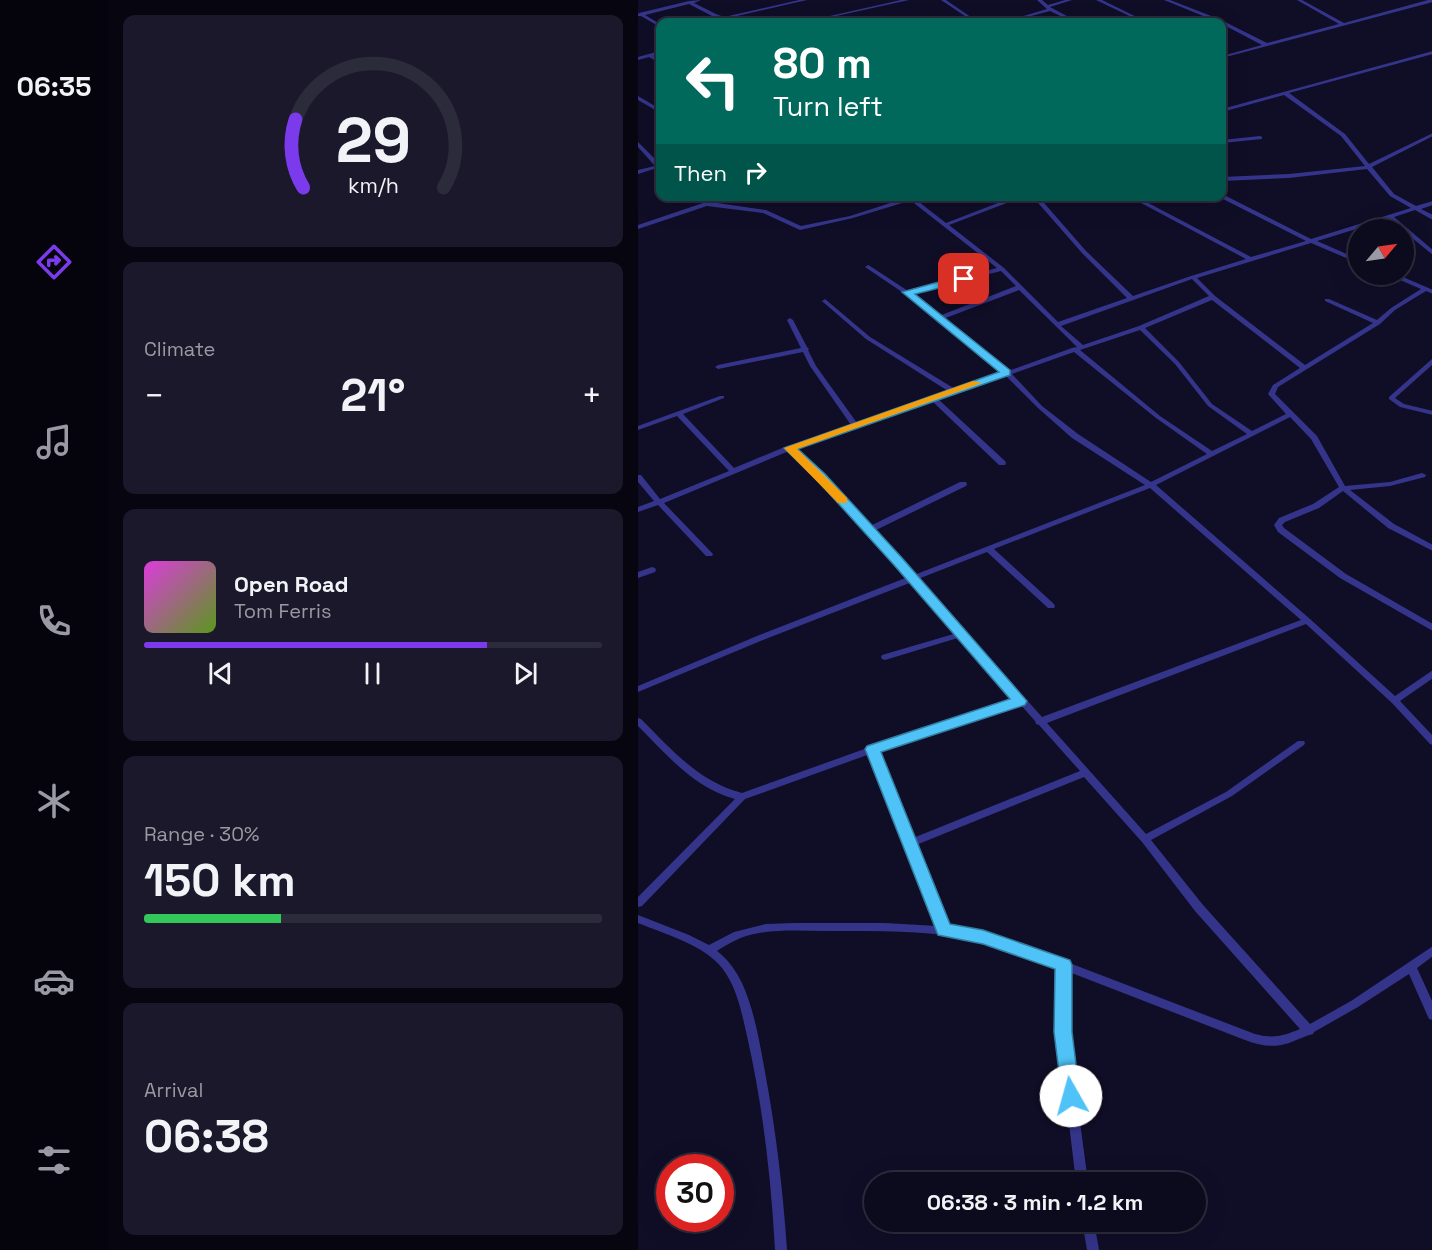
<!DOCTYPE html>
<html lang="en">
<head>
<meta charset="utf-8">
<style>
	:root { --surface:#0c0a1d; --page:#1a182a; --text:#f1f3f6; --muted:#9a9aa4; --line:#2c2b3b; --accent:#7c3aed }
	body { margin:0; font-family:"Space Grotesk",sans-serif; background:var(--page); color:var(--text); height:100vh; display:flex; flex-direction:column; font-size:22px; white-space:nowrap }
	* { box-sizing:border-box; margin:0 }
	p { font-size:20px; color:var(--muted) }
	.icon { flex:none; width:33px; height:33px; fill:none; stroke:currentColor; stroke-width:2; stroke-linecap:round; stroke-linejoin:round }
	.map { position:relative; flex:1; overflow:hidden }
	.details { display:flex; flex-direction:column; gap:15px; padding:15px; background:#070610; width:530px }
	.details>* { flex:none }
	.hud { position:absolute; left:18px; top:18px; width:570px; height:183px; border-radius:12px; box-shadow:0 6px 24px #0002,0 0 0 2px var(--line); background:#00695c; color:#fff; overflow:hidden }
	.needle { width:39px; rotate:61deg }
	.fabs { position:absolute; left:710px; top:219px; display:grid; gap:12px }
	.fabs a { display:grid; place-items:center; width:66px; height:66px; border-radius:50%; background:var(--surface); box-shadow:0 6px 24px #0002,0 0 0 2px var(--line); font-size:30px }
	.speed { position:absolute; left:18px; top:1154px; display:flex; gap:12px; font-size:30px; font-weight:700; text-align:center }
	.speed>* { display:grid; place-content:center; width:78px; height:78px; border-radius:50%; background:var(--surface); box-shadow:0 6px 24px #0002,0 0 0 2px var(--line); line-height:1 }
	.speed .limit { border:9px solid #d22; background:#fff; color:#111 }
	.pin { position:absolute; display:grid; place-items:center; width:51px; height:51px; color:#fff; margin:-26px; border-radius:12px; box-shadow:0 3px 9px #0006 }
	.me { position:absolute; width:66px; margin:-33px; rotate:353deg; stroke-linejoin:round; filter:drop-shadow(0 0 4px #0008) }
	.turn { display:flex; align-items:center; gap:21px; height:126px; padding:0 18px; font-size:27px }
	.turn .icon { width:78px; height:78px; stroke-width:2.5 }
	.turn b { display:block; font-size:42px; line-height:51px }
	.then { display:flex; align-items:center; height:57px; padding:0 18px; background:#0003; gap:12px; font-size:22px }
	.big { font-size:45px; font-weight:800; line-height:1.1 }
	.details .card { flex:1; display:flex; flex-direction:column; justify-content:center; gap:9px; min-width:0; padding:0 21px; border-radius:12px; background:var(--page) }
	.details .dial { align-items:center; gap:0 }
	.dial svg { height:156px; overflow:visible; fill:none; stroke:var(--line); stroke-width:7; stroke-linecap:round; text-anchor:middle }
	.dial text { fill:var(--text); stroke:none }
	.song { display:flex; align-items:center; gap:18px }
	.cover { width:72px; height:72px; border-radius:9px; background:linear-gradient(135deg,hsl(300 70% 55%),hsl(90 70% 35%)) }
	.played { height:6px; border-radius:3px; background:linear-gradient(90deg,var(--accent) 75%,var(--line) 75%) }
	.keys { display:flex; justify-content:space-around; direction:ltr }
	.heat { display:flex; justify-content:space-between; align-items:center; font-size:33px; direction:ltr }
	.charge { height:9px; border-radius:4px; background:linear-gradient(90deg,#34c759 30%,var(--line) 0) }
	.trip { position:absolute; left:226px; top:1172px; width:342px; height:60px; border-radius:30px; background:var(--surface); box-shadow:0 6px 24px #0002,0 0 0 2px var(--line); font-weight:800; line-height:60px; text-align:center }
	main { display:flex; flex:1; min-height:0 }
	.tab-bar { display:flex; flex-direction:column; width:108px; justify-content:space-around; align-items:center; background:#05040c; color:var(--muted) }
	.tab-bar .icon { width:42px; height:42px }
	.tab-bar .on { color:var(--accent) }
	.tab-bar b { font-size:27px; color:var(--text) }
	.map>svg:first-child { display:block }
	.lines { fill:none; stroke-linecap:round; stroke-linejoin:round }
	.street { fill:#34358a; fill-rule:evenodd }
	.route { fill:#4fc3f7; stroke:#337fa1; stroke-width:1.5 }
	.slow { fill:#f59e0b }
</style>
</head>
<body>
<main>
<nav class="tab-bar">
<b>06:35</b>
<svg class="icon on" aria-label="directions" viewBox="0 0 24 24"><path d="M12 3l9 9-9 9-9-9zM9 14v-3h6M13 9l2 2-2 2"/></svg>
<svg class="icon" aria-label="music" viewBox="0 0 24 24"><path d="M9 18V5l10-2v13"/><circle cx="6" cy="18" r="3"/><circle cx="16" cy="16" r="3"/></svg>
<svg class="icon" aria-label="phone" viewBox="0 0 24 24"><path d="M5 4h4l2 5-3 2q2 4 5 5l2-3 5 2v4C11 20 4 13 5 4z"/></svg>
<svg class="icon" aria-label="climate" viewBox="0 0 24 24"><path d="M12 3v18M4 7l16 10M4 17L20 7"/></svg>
<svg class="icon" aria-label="car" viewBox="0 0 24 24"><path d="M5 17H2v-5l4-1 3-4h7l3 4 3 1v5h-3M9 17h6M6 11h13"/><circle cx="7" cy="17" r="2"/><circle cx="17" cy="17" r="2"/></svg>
<svg class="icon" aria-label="filters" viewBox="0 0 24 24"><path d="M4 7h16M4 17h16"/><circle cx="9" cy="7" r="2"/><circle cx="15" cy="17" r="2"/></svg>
</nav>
<section class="details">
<div class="card dial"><svg viewBox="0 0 100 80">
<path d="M14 69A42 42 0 1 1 86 69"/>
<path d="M14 69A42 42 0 0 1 10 34" stroke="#7c3aed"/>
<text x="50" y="56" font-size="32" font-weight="700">29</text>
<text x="50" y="72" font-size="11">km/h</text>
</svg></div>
<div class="card"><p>Climate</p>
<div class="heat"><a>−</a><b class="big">21°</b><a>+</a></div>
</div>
<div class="card">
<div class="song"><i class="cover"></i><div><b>Open Road</b><p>Tom Ferris</p></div></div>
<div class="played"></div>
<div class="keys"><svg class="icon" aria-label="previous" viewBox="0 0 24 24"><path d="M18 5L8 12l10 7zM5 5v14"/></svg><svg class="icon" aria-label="pause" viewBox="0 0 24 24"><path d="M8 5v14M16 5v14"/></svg><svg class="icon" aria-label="next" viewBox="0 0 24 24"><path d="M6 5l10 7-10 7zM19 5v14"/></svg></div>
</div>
<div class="card"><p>Range · 30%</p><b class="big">150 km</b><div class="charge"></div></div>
<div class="card"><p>Arrival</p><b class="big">06:38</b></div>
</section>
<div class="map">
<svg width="795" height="1250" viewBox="0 0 795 1250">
	<rect width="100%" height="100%" fill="#100d27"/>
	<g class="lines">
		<g class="street">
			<polygon points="63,0 56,3 78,14 86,17 161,0 169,0 86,19 74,16 51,4 7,15 22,24 22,27 3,16 0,16 0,14 1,13 51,1"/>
			<polygon points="263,0 271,0 171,22 165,22"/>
			<polygon points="303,0 308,0 340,22 336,22"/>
			<polygon points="399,0 404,0 410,5 427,0 434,0 412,7 440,22 435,22 412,11 371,22 366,22 409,9"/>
			<polygon points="458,0 464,0 509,22 504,22"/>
			<polygon points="526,0 532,0 581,19 629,43 701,24 659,0 664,0 706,23 790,0 795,0 795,2 584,58 584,56 624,45 584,24 584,22 580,22"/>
			<polygon points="22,51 22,53 15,56 22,60 22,63 11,57 0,60 0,57"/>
			<path d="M795,51V54L651,93L707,134L731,164L795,133V136L734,167L756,194L778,206L795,201V205L783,209L795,215V220L777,210L756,217L795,250V255L751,219L679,241L720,259V263L673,243L559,278L577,296L667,365L735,323L687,301V299H691L739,320L753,308L783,289L748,274H758L795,290V294L788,291L757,310L742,324L640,387L637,394L679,436L707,486L752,482L784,473L788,475L787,477L752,486L712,490L756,524L795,545V551L750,528L705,491L681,508L647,522L644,525L646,528L708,574L795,624V631L702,578L640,532L636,525L641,518L675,504L701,487L673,439L652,417L518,485L672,619L757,696L795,670V678L762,701L795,736V745L792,744L754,703L668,624L409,723L508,834L588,792L660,741H666L667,743L666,745L594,796L513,840L565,905L672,1024L713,1001L795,946V956L779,968L795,1003V1020L791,1019L771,974L720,1007L676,1032L675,1034C667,1036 659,1040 651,1043C635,1048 623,1046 607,1040L431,972L430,1032L450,1182H438L420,1032L421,968C395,957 370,947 343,941C292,930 240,931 189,931C165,931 140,929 116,934C102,937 91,943 79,951C90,959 98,971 104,983C116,1009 122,1044 127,1072C138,1131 145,1190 149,1250H137C133,1178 125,1106 109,1036C104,1014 99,987 84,968C66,945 27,934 0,923V915L51,935L71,945L96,932L128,924L157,923H247L299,926L232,754L107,799L4,906L0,907V897L97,799C56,788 29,755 0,726V718L3,719C33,749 61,782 104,793L232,747L378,699L323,637L247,660L244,659L243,657L244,655L319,633L274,582L125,640L0,692V686L119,636L270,577L180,479L151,451L26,503L75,554L74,556H68L20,505L0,512V507L16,501L0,482V475H3L22,499L91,471L39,416L0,430V426L82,396H86V398L45,414L96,468L149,446L213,425L172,366L165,352L80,369L77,367L80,365L163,348L149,320L152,318L155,320L169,347L171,349L170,350L178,366L219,423L310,391L228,339L185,302L184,301L187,299L232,337L317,389L364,373L267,294L227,267L230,265L232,266L270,291L359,268L277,204L274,200L215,218L162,230L125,213L69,206L0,229V225L65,203L58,196H64L71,202L76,203V201L94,196H106L79,203L128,210L163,226L212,216L274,196H281L278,199L281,202L308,223L378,196H387L311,225L366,268L420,322L489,298L444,253L394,196H400L448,251L495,296L553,276L608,259L490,196H497L613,257L668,241L581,197L584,196V194L673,239L773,208L752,196L729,169L651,178L584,181V177L651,174L727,166L703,136L646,95L584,112V109ZM363,271L378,286L301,316L274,294ZM554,279L571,296L501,326L445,345L423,326ZM381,290L439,347L434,348L370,371L305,319ZM574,300L662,368L635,385L630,394L648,414L614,431L574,404L541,362L507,328ZM502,330L537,364L570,406L609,434L574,451L522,416L442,350ZM436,352L518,418L569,454L513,482L440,434L404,406L374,374ZM368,376L400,408L434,438L507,485L276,575L236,531L328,486L329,484L328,482H322L232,526L186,475L157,449L294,401L361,465H367L368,463L367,461L300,399ZM512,488L663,620L404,717L280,579L349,552L410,608H416L417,606L416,604L356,549ZM382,704L397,721L398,724L401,725L442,771L275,838L240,751ZM446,777L504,842L557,911L662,1029C645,1036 635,1039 617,1034L387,946L343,933L310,927L278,845Z"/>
			<polygon points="0,96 22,109 22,111 19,111 0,100"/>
			<polygon points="622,136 624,137 624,139 584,143 584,140"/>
			<polygon points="0,142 22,164 22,170 19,168 0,174 0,170 17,166 0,147"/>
			<polygon points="795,358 795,364 757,398 766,404 795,411 795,415 762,407 751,399 751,397"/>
			<polygon points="14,567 17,568 18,570 17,572 0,578 0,572"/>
			<polygon points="444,1221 456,1221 461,1250 449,1250"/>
		</g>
	</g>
	<polygon class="route" points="326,275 330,276 330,281 277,294 372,370 372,375 160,449 187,474 265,559 389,701 387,705 243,752 312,924 345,930 432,960 434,965 434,1032 442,1096 440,1102 433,1104 427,1102 424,1096 416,1032 417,969 345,944 300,935 227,749 229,746 372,699 256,565 179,480 146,448 361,372 264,292"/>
	<polygon class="slow" points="335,381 344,383 159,449 209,498 209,503 200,503 146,448"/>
</svg>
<div class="fabs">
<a><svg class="needle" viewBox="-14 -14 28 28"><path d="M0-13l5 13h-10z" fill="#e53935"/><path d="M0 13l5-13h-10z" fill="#9a9aa4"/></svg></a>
</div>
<div class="speed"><div class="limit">30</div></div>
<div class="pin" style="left:326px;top:279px;background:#d93025"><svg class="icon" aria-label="arrive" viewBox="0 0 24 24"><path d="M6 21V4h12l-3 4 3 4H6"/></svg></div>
<svg class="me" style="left:433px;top:1096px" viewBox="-20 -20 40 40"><circle r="19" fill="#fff"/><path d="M0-13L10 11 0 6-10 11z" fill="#4fc3f7"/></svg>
<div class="trip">06:38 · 3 min · 1.2 km</div>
<div class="hud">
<div class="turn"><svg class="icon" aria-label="left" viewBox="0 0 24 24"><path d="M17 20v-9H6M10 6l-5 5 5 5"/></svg><div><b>80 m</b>Turn left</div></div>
<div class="then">Then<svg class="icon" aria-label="right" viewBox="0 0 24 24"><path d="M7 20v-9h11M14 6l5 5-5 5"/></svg></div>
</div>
</div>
</main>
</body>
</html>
